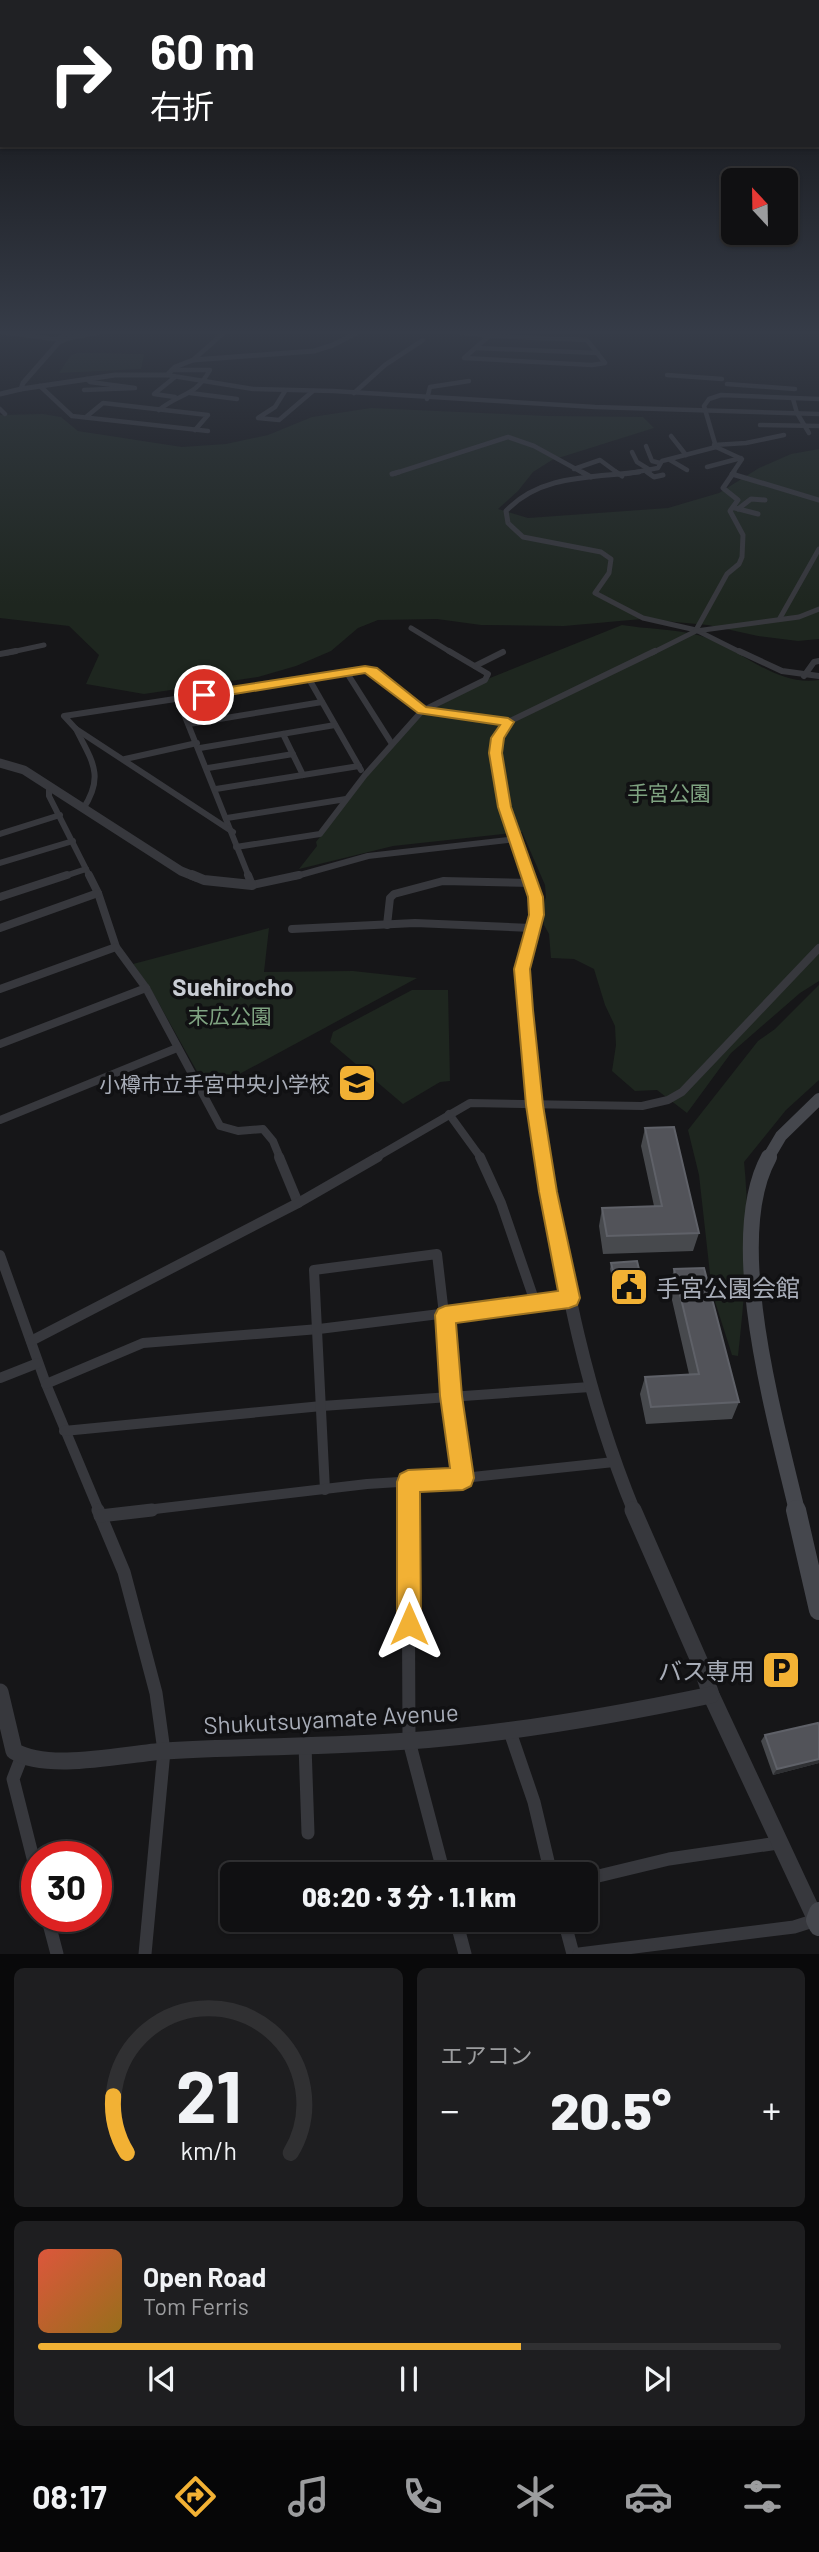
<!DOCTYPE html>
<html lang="ja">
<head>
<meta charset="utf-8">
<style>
	:root { --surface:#101012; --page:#1e1e20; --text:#f1f3f6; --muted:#9c9d9f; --line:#303032; --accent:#f2b134 }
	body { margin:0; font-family:Barlow,"Noto Sans JP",sans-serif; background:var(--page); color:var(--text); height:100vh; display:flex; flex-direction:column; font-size:26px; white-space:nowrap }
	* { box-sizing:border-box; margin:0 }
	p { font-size:23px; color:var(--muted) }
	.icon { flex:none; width:38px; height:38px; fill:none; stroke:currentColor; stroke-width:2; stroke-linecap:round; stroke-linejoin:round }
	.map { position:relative; height:1954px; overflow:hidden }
	.drawer { display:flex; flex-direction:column; gap:14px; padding:14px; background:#09090a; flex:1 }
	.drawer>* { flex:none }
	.banner { position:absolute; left:0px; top:0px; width:819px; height:147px; box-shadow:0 2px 5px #0004,0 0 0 2px var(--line); background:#202124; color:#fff; overflow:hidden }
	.needle { width:46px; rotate:338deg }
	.fabs { position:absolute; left:721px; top:168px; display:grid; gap:14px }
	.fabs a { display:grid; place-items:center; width:77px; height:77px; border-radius:10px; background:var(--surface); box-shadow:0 2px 5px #0004,0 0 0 2px var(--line); font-size:35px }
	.speed { position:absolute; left:21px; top:1841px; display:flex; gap:14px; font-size:35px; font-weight:700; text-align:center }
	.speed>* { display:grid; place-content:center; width:91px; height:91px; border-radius:50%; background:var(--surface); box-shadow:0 2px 5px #0004,0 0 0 2px var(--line); line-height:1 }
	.speed .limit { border:10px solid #d22; background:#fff; color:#111 }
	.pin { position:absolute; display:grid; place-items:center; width:60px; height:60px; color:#fff; margin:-30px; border:4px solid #fff; border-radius:50%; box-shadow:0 2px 7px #0007 }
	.me { position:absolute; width:77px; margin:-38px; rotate:0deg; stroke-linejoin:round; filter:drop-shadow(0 0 5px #0008) }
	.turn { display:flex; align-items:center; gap:24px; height:147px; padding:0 35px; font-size:32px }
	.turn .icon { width:91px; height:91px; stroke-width:2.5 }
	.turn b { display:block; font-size:49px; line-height:60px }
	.big { font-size:52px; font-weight:800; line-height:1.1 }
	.drawer .widget { flex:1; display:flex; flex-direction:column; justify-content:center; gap:10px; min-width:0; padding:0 24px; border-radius:10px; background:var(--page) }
	.drawer .dial { align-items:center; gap:0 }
	.dial svg { height:182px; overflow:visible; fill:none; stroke:var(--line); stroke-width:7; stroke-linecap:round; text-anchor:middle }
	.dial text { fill:var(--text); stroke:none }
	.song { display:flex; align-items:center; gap:21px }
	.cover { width:84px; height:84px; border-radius:10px; background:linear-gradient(135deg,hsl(10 70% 55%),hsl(40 70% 35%)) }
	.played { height:7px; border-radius:4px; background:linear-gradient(90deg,var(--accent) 65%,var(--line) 65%) }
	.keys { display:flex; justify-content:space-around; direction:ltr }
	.heat { display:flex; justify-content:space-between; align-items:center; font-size:38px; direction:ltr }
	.drawer .tiles { flex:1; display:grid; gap:14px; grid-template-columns:1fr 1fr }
	.widget:last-child { grid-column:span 2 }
	.trip { position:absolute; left:220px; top:1862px; width:378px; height:70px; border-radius:10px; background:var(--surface); box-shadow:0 2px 5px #0004,0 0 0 2px var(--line); font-weight:800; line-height:70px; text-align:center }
	.tabs { display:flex; height:112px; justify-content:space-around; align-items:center; background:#060607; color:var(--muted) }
	.tabs .icon { width:49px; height:49px }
	.tabs .current { color:var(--accent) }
	.tabs b { font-size:32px; color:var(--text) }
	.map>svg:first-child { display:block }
	.green { fill:#1e261f }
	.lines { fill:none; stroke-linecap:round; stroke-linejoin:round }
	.minor-far5 { stroke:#37383d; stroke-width:4.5 }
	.minor-far4 { stroke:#37383d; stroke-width:5 }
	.minor-far3 { stroke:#37383d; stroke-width:6 }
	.minor-far2 { stroke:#37383d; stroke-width:8 }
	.minor-far1 { stroke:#37383d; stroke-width:10 }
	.minor { stroke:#37383d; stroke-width:13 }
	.tertiary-far4 { stroke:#37383d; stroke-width:5 }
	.tertiary-far3 { stroke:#37383d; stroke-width:9 }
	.tertiary-far2 { stroke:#37383d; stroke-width:10 }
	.tertiary-far1 { stroke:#37383d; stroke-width:13 }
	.tertiary { stroke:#37383d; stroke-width:17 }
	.secondary-far2 { stroke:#45474d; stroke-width:12 }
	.secondary-far1 { stroke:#45474d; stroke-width:16 }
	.secondary { stroke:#45474d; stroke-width:20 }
	.wall { fill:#47494d }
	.shaded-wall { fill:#2f3033 }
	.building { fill:#525359; stroke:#5f6168; stroke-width:2 }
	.route { fill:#f2b134; stroke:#9d7322; stroke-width:2 }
	.labels { text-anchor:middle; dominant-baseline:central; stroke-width:7; stroke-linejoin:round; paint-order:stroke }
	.park-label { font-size:21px; fill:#7fa381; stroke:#111113 }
	.poi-label { font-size:21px; fill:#a8adb8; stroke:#111113; text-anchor:end }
	.quarter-label { font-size:24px; font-weight:bold; fill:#c9ccd4; stroke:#111113 }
	.near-poi-label { font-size:24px; fill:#a8adb8; stroke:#111113; text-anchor:start }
	.near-street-label { font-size:24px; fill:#a8adb8; stroke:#111113 }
</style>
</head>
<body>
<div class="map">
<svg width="819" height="1954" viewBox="0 0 819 1954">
	<rect width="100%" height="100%" fill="#161618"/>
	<g class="green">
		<polygon points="78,353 144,354 141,369 59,373 71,355"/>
		<polygon points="371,408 548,416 643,417 654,428 552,460 533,472 518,491 498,509 528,518 668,508 719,493 759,468 791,454 819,449 819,639 798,641 758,636 708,625 642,619 564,626 481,625 437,619 378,620 358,628 331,651 296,666 258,677 144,694 86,684 99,655 69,626 0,618 0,415 43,414 61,417 78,431 182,447 226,444 268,435 312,417"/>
		<path d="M622,625C646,629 674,629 698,635C738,646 774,687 819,680V981L800,993L731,1053L687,1113L657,1090L635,1091L612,1071L616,1045L615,1026L605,1005L594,969L574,959L551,958L549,934L544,925L542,910L546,897L545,885L522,832L393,846L299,869L317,846L316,842L413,717L428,712L490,678Z"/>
		<polygon points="269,928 264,972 353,971 417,978 208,1091 149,986 133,964"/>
		<path d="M819,985V1080L786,1110L744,1162C751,1228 745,1291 738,1356L732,1355L712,1292L699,1175L688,1130L758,1041L775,1029Z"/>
		<polygon points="412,990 448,990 450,1081 440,1082 403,1104 330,1042 333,1032"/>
	</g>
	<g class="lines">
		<g class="minor-far5">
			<polyline points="441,330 489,336"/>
			<polyline points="0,332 62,340"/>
			<polygon points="489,336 587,340 605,363 592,365 464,358"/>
			<polyline points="70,338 112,330"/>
			<polyline points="56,339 75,330"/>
			<polyline points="476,348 598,353"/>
			<polyline points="193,360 227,330"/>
			<polyline points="167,375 253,389 333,391 595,407 819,414"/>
			<polyline points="667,375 722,379"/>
			<polyline points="175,377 154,394 175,397"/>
			<polyline points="727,384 795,389"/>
			<polyline points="40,386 72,416 208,431"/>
			<polyline points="84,390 135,388 90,382 87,379"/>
			<polyline points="285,391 275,407 258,418 279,420 313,391"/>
			<polyline points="190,393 237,399"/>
			<polyline points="354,393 385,365 423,340"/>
			<polyline points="427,399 430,387 469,381"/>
			<polyline points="793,399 797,413 809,433"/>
			<polyline points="0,409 5,414"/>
			<path d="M159,410C181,392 194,398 210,370H172"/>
			<polyline points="86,417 103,403 208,415 195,430"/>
			<polyline points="760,425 819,426"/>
			<polyline points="671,436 686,455"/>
			<polyline points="714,445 746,443 784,435"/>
			<polyline points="646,446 652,461 660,463"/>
			<polyline points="716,447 704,406 709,399 721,395 819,399"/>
			<polyline points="632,452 637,462 650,470"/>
			<polyline points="670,460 687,470"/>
			<polyline points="707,467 741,458"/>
			<polyline points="574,469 600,460 619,474"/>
			<polyline points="646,471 650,474"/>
			<polyline points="393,474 508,437 534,446 585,474"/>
			<polyline points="626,474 658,468 662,461 716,447 742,459 732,474"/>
		</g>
		<g class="minor-far4">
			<polyline points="582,472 591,477"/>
			<polyline points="616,472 622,476"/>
			<path d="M639,472C592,478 541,474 506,511L508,523L523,537L601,552L611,559L609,573L595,593L643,618L696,630"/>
			<polyline points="647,472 654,477 663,475"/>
			<polyline points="392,474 399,472"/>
			<polyline points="732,474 819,500"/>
			<polyline points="735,508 758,514"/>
			<polyline points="738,509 751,499 765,500"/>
			<polyline points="780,618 819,549"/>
			<polyline points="411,628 452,653"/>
			<polyline points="696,630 742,653"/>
			<polyline points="696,630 727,574 739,564 742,557 743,535 730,511 738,500 723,488 734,472"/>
			<polyline points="7,653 44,645"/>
			<polyline points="652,653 696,631 799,617 819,609"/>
		</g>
		<g class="minor-far3">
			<polyline points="739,651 782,671 819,676"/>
			<polyline points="0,654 16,651"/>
			<polyline points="475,666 503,652"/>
			<polyline points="347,673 392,744"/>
			<polyline points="804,676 814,662 819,661"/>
			<polyline points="309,679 361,770"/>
			<polyline points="178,699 249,877"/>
			<polyline points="189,724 322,702"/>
			<path d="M76,729C92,761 105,776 83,809"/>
			<polyline points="283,734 303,775"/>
			<polyline points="200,748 335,725"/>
			<polyline points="125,759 197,743"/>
			<polyline points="208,768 293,754"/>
			<polyline points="49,788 49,796 90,877"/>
			<polyline points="216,789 359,766"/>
			<polyline points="227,818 346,799"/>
			<polyline points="233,832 76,729 64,716 365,670 372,671 422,711 508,722"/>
			<polyline points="0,834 60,815"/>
			<polyline points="236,847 320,834 365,775 422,711 485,680 488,674 449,651"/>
			<polyline points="0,863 73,841"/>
			<polyline points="62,877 86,869"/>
			<polyline points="293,877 368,856 516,839"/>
			<path d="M530,877C513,826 481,775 508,722L655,651"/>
		</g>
		<g class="minor-far2">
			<polyline points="89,875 98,893 116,947 146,988 220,1126 238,1131 263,1129 273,1141 280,1158"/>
			<polyline points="248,875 252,885 299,875"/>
			<path d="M530,875C532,884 536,894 536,903C537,928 522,951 522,976L535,1105"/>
			<polyline points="0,897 67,875"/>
			<polyline points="387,925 390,898 394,894 443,881 532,883"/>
			<polyline points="0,928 98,893"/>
			<polyline points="292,929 415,923 531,928"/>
			<polyline points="0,989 116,947"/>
			<polyline points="0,1044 146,988"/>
			<polyline points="449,1114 481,1158"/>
			<polyline points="0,1120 177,1048"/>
			<polyline points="375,1158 470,1103 642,1106 668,1100 682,1092 819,948"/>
		</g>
		<g class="minor-far1">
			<polyline points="279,1157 298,1203"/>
			<polyline points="480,1157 501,1203 535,1302"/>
			<polyline points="0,1255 46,1384 99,1511"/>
			<polyline points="31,1341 298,1203 378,1157"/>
			<polyline points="0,1378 38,1363"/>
			<polyline points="46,1384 143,1343 319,1329 569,1298"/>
			<polyline points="64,1431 322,1406 590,1387"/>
			<polyline points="408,1482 408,1511"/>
			<polyline points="325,1490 314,1270 437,1254 463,1478"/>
			<polyline points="138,1511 367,1484 463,1478 614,1462"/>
		</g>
		<g class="minor">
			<polyline points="98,1510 124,1572 156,1693 164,1751 145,1954"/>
			<polyline points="408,1510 409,1741 444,1874"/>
			<polyline points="100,1516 152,1510"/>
			<polyline points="509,1729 534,1802 551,1874"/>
			<polyline points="305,1745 308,1833"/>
			<polyline points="22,1756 13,1779 37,1874"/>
			<polyline points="586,1879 669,1859 778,1843"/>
			<polyline points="47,1916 57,1954"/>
			<polyline points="456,1920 465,1954"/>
			<polyline points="564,1920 573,1954"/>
			<polyline points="579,1954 794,1927 816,1920"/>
		</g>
		<g class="tertiary-far4">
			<polyline points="21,389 115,375 167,375 175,367 193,360 314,351 333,345 362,330"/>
			<polyline points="0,394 21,389 23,383 59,342 89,330"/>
		</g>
		<polyline class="tertiary-far3" points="0,763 24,770 181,871 196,877"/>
		<g class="tertiary-far2">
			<polyline points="192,875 204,880 252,885"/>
			<polyline points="535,1105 544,1158"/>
		</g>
		<path class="tertiary-far1" d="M544,1157C565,1283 585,1392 634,1511"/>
		<g class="tertiary">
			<polyline points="633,1510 701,1665 711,1695 816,1920"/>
			<path d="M0,1692L14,1751C48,1772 124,1754 165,1751C246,1746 327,1747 408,1741C510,1734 611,1716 711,1695"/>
		</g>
		<polyline class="secondary-far2" points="768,1158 781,1136 819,1099"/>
		<path class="secondary-far1" d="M769,1157C723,1240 776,1421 797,1511"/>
		<g class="secondary">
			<polyline points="796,1510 819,1610"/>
			<polyline points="819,1912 816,1920 819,1926"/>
		</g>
	</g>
	<g class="wall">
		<polygon points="645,1128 699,1233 693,1251 603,1254 599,1226 602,1208 654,1206 641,1146"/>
		<polygon points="611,1263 644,1290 643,1296 621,1298 616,1277 612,1277 610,1269"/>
		<polygon points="674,1269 739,1402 732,1419 646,1424 640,1394 645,1377 689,1374 669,1287"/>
		<polygon points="819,1726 819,1763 773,1775 761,1741 765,1735"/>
	</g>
	<polygon class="shaded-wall" points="819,1759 819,1763 773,1775 777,1769"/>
	<g class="building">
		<polygon points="674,1127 699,1233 607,1236 602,1208 662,1206 645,1128"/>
		<polygon points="637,1261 644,1290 622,1292 617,1271 613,1271 611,1263"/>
		<polygon points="704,1268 739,1402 651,1407 645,1377 699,1374 674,1269"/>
		<polygon points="818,1723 819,1726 819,1759 777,1769 765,1735"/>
	</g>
	<linearGradient id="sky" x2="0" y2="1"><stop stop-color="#0c0c0d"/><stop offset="0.55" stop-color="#363c48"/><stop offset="1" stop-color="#363c48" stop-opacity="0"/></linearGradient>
	<rect width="819" height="604" fill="url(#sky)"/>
	<polygon class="route" points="365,666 377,668 426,707 508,718 514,722 504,738 502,753 511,807 543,897 544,915 530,969 533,1010 543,1105 557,1192 580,1298 577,1305 569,1308 456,1323 462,1396 474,1478 471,1486 463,1490 420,1492 421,1624 417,1633 409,1636 400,1633 397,1624 397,1482 400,1474 408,1470 450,1468 440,1396 435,1315 438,1309 445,1306 558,1291 539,1192 526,1105 514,969 529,915 528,897 498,807 489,753 491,738 500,725 418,713 365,673 204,699 198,695 204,691"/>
	<defs>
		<symbol id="school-square" viewBox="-11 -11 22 22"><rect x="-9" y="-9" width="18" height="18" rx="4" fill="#f2b134" stroke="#111113"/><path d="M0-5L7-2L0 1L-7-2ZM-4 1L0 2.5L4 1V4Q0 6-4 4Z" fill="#111"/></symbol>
		<symbol id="civic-square" viewBox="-11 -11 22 22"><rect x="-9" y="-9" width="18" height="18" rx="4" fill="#f2b134" stroke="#111113"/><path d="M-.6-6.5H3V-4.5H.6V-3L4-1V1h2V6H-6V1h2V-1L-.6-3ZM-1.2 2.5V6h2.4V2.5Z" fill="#111"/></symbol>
		<symbol id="parking-square" viewBox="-11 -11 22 22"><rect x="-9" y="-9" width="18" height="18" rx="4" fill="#f2b134" stroke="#111113"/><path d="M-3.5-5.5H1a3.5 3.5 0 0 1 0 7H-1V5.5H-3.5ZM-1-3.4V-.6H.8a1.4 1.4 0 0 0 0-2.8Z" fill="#111"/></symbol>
	</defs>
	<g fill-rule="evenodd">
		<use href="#school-square" x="335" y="1061" width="44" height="44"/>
		<use href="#civic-square" x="607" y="1265" width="44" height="44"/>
		<use href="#parking-square" x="759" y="1648" width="44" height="44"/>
	</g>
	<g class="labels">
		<g class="park-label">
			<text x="669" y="792">手宮公園</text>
			<text x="230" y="1015">末広公園</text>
		</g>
		<g class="poi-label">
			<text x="330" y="1083">小樽市立手宮中央小学校</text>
		</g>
		<g class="quarter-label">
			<text x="233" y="986">Suehirocho</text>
		</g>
		<g class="near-poi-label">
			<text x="656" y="1287">手宮公園会館</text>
			<text x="754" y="1670" text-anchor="end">バス専用</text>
		</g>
		<g class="near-street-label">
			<text transform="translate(331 1718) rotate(-3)">Shukutsuyamate Avenue</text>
		</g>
	</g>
</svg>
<div class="fabs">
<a><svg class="needle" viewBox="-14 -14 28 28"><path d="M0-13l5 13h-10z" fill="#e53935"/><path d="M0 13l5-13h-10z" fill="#9c9d9f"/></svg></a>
</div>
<div class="speed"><div class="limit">30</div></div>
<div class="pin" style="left:204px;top:695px;background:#d93025"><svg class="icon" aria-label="arrive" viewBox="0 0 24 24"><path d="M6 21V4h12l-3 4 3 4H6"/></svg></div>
<svg class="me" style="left:409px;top:1624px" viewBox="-20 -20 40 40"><path d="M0-17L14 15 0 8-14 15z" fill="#f2b134" stroke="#fff" stroke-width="4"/></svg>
<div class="trip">08:20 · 3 分 · 1.1 km</div>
<div class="banner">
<div class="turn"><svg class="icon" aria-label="right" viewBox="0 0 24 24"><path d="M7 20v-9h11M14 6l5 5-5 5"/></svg><div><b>60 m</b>右折</div></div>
</div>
</div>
<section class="drawer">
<div class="tiles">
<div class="widget dial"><svg viewBox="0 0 100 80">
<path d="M14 69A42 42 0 1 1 86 69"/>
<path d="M14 69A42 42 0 0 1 8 44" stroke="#f2b134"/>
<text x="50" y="56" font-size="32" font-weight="700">21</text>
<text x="50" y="72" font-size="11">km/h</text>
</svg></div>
<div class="widget"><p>エアコン</p>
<div class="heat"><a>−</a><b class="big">20.5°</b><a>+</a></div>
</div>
<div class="widget">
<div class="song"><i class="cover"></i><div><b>Open Road</b><p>Tom Ferris</p></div></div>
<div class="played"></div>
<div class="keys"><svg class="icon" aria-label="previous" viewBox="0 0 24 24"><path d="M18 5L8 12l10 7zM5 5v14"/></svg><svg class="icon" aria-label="pause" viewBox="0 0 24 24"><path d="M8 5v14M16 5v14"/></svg><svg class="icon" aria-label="next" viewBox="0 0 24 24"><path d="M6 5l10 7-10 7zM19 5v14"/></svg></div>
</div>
</div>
</section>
<nav class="tabs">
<b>08:17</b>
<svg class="icon current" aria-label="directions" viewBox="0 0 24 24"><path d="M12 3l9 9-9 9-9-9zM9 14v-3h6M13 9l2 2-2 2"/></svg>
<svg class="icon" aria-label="music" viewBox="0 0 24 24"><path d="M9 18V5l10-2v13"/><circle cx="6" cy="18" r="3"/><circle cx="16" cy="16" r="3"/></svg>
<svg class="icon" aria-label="phone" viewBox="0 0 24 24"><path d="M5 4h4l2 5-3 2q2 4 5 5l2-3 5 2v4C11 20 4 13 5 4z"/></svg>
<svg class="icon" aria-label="climate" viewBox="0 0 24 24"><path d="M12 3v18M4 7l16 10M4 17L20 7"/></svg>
<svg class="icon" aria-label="car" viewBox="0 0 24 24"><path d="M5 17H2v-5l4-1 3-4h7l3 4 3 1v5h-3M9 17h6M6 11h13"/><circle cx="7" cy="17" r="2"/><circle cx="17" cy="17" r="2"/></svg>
<svg class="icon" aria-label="filters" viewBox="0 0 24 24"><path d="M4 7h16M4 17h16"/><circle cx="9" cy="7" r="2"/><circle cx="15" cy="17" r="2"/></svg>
</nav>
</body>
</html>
